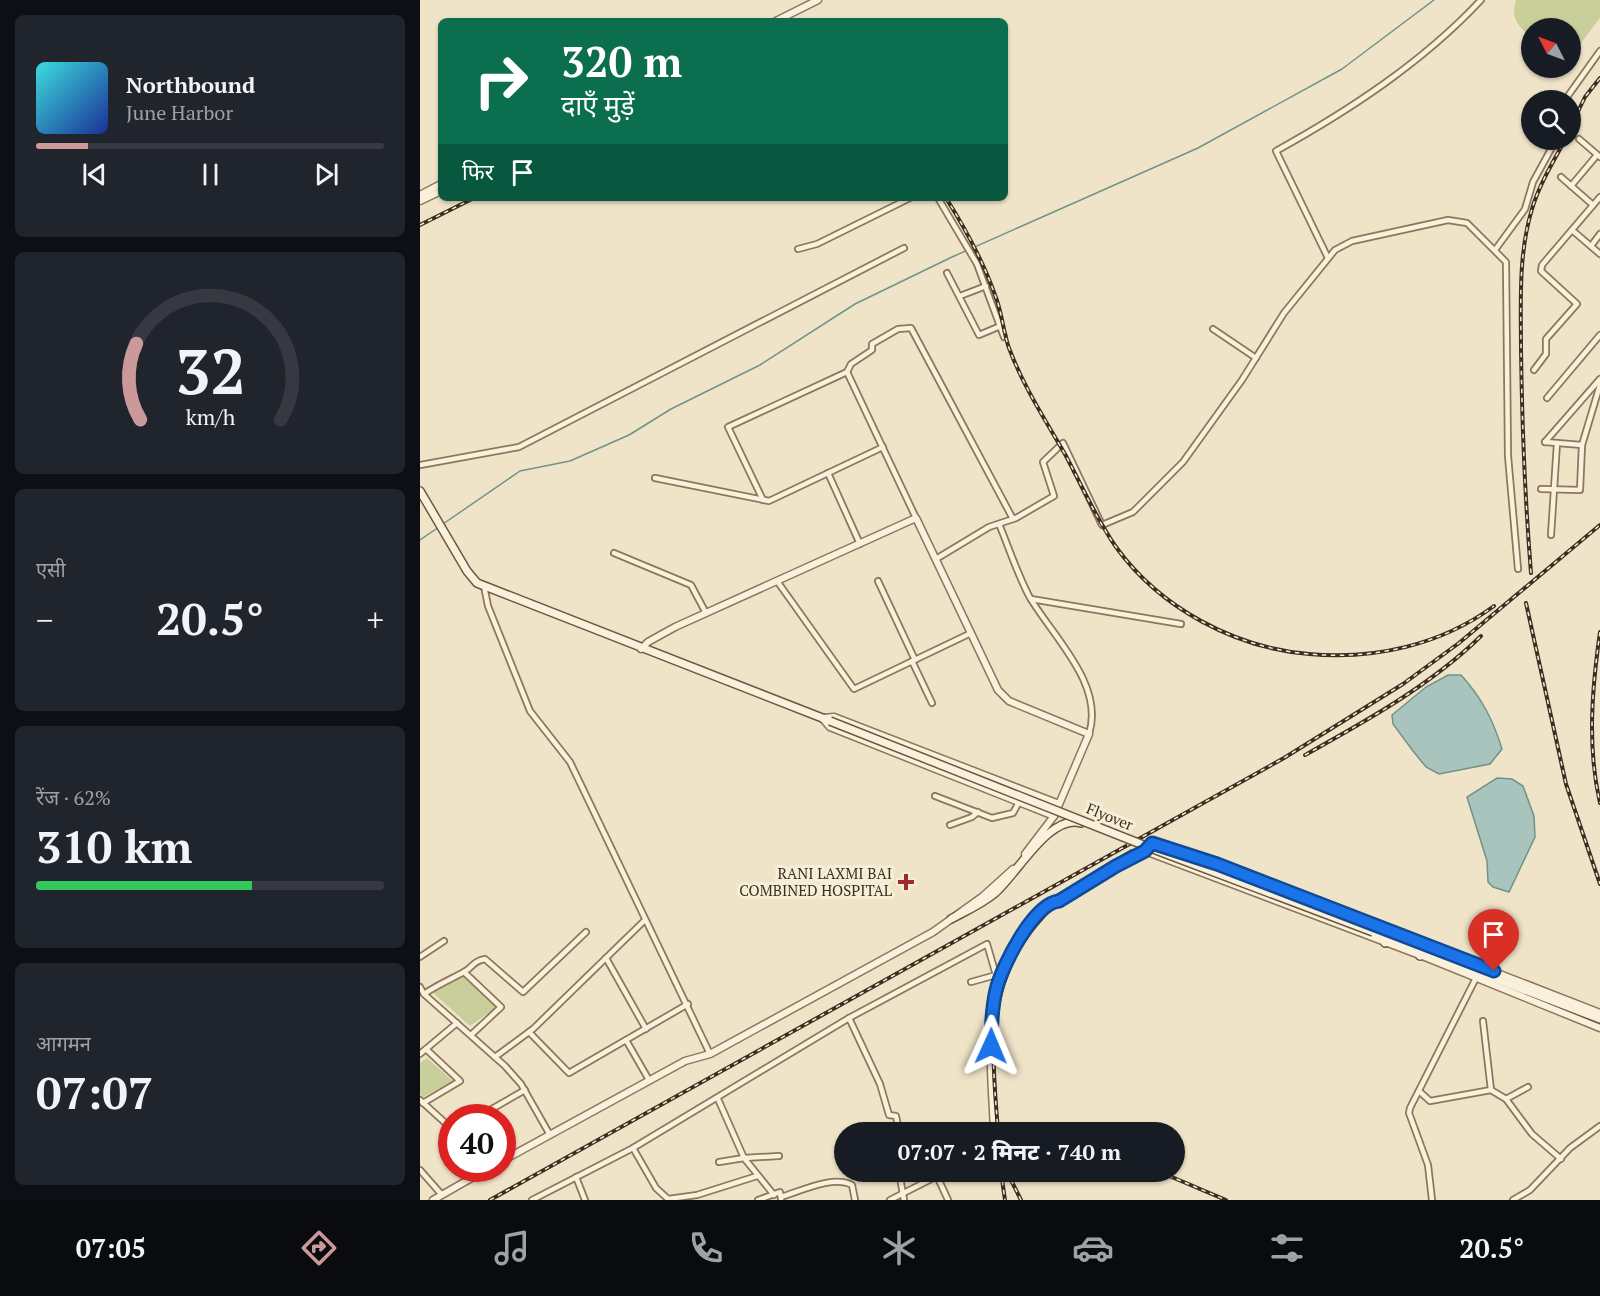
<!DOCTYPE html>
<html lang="hi">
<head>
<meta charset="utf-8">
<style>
	:root { --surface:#171b24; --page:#20242c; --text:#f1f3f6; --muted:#9ea1a6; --line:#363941; --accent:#cc999b }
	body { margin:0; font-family:"PT Serif","Noto Sans Devanagari",serif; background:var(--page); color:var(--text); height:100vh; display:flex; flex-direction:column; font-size:22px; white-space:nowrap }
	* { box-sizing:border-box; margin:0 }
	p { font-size:20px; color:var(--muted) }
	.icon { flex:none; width:33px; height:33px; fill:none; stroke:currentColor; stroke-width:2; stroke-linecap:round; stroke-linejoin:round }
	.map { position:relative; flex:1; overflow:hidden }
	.sheet { display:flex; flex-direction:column; gap:15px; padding:15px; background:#0d0f14; width:420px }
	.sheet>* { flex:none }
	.guide { position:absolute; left:18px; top:18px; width:570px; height:183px; border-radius:9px; box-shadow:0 2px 4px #0004; background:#0b6e4f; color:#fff; overflow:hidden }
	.needle { width:39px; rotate:312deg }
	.buttons { position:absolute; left:1101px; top:18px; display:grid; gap:12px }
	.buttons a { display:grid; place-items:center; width:60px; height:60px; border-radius:50%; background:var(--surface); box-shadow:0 2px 4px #0004; font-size:30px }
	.speed { position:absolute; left:18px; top:1104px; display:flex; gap:12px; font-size:30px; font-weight:700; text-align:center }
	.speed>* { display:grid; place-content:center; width:78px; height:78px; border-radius:50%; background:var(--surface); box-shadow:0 2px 4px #0004; line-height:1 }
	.speed .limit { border:9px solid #d22; background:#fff; color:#111 }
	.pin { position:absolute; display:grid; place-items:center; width:51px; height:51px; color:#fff; margin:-62px -26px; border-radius:50% 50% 50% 0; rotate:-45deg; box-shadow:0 0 6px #0007 }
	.pin .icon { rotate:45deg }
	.me { position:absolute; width:66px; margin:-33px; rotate:1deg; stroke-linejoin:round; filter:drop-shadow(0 0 4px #0008) }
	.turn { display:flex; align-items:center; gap:21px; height:126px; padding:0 24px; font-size:27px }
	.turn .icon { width:78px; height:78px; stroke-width:2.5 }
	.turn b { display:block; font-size:42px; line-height:51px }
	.then { display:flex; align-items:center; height:57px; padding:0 24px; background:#0003; gap:12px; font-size:22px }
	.big { font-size:45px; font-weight:800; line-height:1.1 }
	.sheet .tile { flex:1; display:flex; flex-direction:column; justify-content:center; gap:9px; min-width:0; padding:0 21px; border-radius:9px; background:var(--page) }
	.sheet .dial { align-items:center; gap:0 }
	.dial svg { height:156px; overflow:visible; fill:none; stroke:var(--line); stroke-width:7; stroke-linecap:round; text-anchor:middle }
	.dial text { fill:var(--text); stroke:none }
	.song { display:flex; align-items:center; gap:18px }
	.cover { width:72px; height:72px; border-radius:9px; background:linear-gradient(135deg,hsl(180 70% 55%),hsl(230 70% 35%)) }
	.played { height:6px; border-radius:3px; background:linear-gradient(90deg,var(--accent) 15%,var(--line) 15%) }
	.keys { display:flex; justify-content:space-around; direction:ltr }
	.heat { display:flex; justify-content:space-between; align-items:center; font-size:33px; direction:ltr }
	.charge { height:9px; border-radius:4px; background:linear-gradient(90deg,#34c759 62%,var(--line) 0) }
	.trip { position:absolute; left:414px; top:1122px; width:351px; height:60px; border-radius:30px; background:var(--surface); box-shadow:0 2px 4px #0004; font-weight:800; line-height:60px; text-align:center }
	.tab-bar { display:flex; height:96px; justify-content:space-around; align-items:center; background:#090b0e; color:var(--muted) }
	.tab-bar .icon { width:42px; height:42px }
	.tab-bar .current { color:var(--accent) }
	.tab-bar b { font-size:27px; color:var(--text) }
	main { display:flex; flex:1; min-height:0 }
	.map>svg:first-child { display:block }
	.green { fill:#c9cf9b }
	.water { fill:#a9c4bc; stroke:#6f938a; stroke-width:1.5 }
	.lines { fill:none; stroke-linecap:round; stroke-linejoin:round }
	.stream { stroke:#6f938a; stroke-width:1.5 }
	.minor-casing { stroke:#8d765c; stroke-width:8 }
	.tertiary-casing { stroke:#8d765c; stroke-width:9 }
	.secondary-casing { stroke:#6f573f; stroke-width:10 }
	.minor { stroke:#faf1dc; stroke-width:4.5 }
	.tertiary { stroke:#faf1dc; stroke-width:6 }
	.secondary { stroke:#faf1dc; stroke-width:7 }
	.rail-casing { stroke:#3d2e20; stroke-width:4 }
	.rail { stroke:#f7eed8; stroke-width:1.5; stroke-dasharray:4.5; stroke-linecap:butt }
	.secondary-bridge-casing { stroke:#6f573f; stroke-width:10; stroke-linecap:butt }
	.secondary-bridge { stroke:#faf1dc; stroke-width:7 }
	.route-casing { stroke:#114b97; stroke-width:15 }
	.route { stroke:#1a73e8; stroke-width:10 }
	.poi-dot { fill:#9e2a2b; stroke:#f7eed8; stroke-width:2 }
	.labels { text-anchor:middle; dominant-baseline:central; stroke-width:6; stroke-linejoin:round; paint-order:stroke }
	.street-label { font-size:15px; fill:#3d2e20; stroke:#f7eed8 }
	.poi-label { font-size:15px; fill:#3d2e20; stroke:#f7eed8; text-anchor:end }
</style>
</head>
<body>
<main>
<section class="sheet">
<div class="tile">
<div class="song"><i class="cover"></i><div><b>Northbound</b><p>June Harbor</p></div></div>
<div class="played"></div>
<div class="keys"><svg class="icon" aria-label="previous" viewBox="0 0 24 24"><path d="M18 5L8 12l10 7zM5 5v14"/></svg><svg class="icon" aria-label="pause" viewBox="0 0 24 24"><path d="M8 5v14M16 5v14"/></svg><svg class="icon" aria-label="next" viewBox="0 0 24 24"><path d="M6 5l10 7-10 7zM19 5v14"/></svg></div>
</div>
<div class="tile dial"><svg viewBox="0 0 100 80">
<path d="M14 69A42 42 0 1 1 86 69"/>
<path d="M14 69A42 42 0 0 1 12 30" stroke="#cc999b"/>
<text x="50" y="56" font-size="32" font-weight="700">32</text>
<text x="50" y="72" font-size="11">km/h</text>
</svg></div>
<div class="tile"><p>एसी</p>
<div class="heat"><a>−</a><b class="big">20.5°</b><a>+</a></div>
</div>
<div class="tile"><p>रेंज · 62%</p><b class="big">310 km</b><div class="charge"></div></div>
<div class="tile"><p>आगमन</p><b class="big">07:07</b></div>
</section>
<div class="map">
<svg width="1180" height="1200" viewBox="0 0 1180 1200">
	<rect width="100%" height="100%" fill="#f0e4c8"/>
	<g class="green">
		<path d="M1096,0H1180V18L1157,48L1151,52L1150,28H1112L1111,37C1098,26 1090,18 1096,0Z"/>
		<polygon points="42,976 77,1007 50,1026 12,992"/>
		<polygon points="7,1058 33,1081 3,1097 0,1094 0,1063"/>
	</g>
	<g class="water">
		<path d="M1028,675H1041C1062,698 1073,720 1082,749L1070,764L1019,774L1006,767L993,751L973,724L972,715L1006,687Z"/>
		<polygon points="1077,778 1092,779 1103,786 1114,816 1115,837 1089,892 1073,887 1068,882 1067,861 1047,797"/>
	</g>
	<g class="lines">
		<g class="stream">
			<polyline points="23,524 100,471 150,461 209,435 251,409 340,365 435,304 532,257 778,148 922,69 1014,0"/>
			<polyline points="0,540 19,527"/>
		</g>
		<defs>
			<g id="minor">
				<polyline points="1145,100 1180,51"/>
				<polyline points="1159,139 1180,157"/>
				<polyline points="1141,177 1173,205"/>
				<polyline points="1151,186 1177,155"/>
				<polyline points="518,198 557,264 584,337"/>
				<polyline points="1152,230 1180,254"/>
				<polyline points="1171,246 1180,234"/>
				<polyline points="378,249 397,244 490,198"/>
				<polyline points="1075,250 1105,209 1113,182 1136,140"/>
				<path d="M908,258L856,151C930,110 1003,62 1061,0"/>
				<polyline points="527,273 559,335 578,327"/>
				<polyline points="540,296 566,286"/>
				<polyline points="793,329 836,358"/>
				<polyline points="1114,370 1126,354 1126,339 1157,304 1121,271 1122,265 1180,197"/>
				<polyline points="427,372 496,518"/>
				<polyline points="1127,398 1180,335"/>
				<polyline points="1125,442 1180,379"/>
				<polyline points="1125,442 1162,445"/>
				<polyline points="0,465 99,447 484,248"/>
				<polyline points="408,473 440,544"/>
				<polyline points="235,478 349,501 463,447"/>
				<polyline points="1121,489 1160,490 1162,445 1180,385"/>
				<polyline points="343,500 308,427 427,372 431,364 452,350 452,344 478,329 491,328 593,519"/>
				<path d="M579,524C589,548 597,573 609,596C632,636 685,684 669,734"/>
				<polyline points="1131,535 1137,443"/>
				<polyline points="194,553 271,585 286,613"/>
				<polyline points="516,559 569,527 596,518 634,496 623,462 643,443 682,525 713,512 763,462 822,380 864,313 915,250 932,241 1028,220 1047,223 1086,262 1088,456 1098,569"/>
				<polyline points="357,581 434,689 551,633"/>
				<polyline points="458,581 495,660"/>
				<polyline points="64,586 68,606 110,711 150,762 290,1054"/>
				<polyline points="611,599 761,624"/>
				<polyline points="492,661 512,703"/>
				<polyline points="515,796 572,818 593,813 599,802"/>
				<polyline points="530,825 552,817 558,812"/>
				<polyline points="0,957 24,941"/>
				<polyline points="186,958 226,1029"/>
				<polyline points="44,972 81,1007 51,1035"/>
				<polyline points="0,987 4,994 85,1066 101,1084 130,1135"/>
				<path d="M4,994C17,985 31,979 44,972C53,967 53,961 65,959L103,992L166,932"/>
				<polyline points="1063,1021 1071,1090"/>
				<polyline points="109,1032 149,1073 268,1004"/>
				<polyline points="206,1040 229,1080"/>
				<polyline points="0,1054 37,1023"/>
				<polyline points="75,1057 113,1029 225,920"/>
				<polyline points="999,1091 1010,1101 1071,1090 1086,1099 1112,1134 1141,1159"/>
				<polyline points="298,1099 324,1158 354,1195"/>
				<polyline points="1086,1099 1108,1087"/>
				<polyline points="0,1100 32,1129"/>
				<polyline points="3,1103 40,1081 6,1049"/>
				<polyline points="56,1118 105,1090"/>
				<polyline points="479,1132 476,1116 469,1115 460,1084 429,1018 567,944 576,975 551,982"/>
				<polyline points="213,1148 236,1188 248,1199 277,1195 337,1176"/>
				<polyline points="299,1162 324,1158 359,1156"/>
				<polyline points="0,1170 22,1195"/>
				<polyline points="479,1172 484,1200"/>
				<polyline points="517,1176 528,1200"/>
				<polyline points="156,1177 165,1200"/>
				<path d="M361,1197C381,1191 413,1175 432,1185L435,1200"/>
				<polyline points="112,1200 213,1148 429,1018"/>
				<polyline points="338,1200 360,1192 361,1199"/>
				<polyline points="470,1200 525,1172"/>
				<polyline points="1012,1200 1008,1165 989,1113 990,1108 1056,978"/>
				<polyline points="1093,1200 1110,1190 1150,1148 1180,1126"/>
			</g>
			<g id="tertiary">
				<polyline points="356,21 398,0"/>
				<polyline points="0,195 21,184"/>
				<polyline points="0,201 21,191"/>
				<polyline points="221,649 228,642 255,627 496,518 578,690 589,701 669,734 634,816 605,854"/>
				<polyline points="403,718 414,717 639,804"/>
				<polyline points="403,719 410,727 634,816"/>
				<polyline points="1180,1013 797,864 732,843 725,848 725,851 1010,959 1180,1028"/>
				<path d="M574,1132C571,1054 560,999 606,929C613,918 625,903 639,901L696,866L725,851"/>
				<polyline points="82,1161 265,1061 290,1054 513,932 562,897 593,869"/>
				<polyline points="13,1200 69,1168"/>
			</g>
			<g id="secondary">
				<polyline points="0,491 47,571 57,583 410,721"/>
				<path d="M531,919C546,911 562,904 575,893C597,874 630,813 661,823"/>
				<polyline points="953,932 1180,1019"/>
				<polyline points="965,943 969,931"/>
				<polyline points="1000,956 1005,944"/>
			</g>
		</defs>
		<use href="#minor" class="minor-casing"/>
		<use href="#tertiary" class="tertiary-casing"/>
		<use href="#secondary" class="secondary-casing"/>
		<use href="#minor" class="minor"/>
		<use href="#tertiary" class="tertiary"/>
		<use href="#secondary" class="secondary"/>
		<defs>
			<g id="rail">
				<polyline points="1150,128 1165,97 1180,78"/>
				<path d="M526,198C545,228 563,261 575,295C582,312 583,331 589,348C603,386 626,421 646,456C662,486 677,520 696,547C740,608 815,648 889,654C954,660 1021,645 1074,606"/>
				<polyline points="0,225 54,198"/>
				<path d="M1111,573C1105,499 1102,425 1101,350C1101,303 1098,255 1112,209C1119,185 1133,162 1145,140"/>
				<polyline points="1106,603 1146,784 1180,884"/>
				<path d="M1180,632C1172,688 1167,747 1180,803"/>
				<path d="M885,755C946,721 1011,685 1061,636"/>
				<polyline points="627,1125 647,1132"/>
				<path d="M578,1132C576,1101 572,1068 574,1036C580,941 635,895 712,851"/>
				<polyline points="581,1172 585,1200"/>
				<polyline points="587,1172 601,1200"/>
				<polyline points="740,1172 806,1200"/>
				<polyline points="70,1200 864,758 983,684 1039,643 1180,525"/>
			</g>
		</defs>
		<use href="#rail" class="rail-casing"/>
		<use href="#rail" class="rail"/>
		<defs>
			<polyline id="secondary-bridge" points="410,721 741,852 953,932"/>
		</defs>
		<use href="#secondary-bridge" class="secondary-bridge-casing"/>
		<use href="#secondary-bridge" class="secondary-bridge"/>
	</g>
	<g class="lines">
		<defs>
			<path id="route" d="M571,1046C571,1027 572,1008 576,990C582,966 613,904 639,901L696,866L725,851L732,843L797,864L1074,971"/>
		</defs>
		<use href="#route" class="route-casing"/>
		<use href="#route" class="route"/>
	</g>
	<path class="poi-dot" d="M483 873h6v6h6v6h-6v6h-6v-6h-6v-6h6z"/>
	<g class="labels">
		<g class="street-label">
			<text transform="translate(690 816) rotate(22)">Flyover</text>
		</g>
		<g class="poi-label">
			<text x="472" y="873">RANI LAXMI BAI<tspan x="472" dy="17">COMBINED HOSPITAL</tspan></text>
		</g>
	</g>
</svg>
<div class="buttons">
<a><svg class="needle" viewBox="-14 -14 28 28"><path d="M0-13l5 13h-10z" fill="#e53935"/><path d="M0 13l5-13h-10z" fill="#9ea1a6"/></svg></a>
<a><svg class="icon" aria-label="search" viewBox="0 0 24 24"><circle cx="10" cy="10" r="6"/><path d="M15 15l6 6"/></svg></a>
</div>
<div class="speed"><div class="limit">40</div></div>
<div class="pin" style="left:1074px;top:971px;background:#d93025"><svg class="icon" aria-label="arrive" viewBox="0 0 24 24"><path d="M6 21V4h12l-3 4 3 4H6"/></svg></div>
<svg class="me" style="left:571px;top:1046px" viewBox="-20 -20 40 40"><path d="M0-17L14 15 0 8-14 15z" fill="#1a73e8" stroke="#fff" stroke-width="4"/></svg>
<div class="trip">07:07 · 2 मिनट · 740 m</div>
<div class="guide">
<div class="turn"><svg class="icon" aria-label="right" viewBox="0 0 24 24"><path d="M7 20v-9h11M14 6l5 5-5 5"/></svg><div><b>320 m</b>दाएँ मुड़ें</div></div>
<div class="then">फिर<svg class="icon" aria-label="arrive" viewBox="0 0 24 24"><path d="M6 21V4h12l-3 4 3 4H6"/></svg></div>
</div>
</div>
</main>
<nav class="tab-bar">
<b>07:05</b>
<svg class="icon current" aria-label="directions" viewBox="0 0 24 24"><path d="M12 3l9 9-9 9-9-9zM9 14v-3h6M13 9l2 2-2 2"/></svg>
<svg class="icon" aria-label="music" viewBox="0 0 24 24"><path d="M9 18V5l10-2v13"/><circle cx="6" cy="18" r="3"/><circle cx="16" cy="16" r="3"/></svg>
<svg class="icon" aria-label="phone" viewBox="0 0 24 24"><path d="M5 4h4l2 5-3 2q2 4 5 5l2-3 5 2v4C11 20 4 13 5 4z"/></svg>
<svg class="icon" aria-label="climate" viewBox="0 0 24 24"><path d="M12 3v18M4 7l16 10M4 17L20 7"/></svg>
<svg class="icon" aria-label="car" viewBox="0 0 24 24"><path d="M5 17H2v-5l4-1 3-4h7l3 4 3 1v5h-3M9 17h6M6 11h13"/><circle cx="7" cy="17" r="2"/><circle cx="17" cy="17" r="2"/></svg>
<svg class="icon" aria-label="filters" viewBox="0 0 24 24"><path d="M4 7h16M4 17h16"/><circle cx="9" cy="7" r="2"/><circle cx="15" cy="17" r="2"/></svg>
<b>20.5°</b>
</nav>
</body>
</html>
